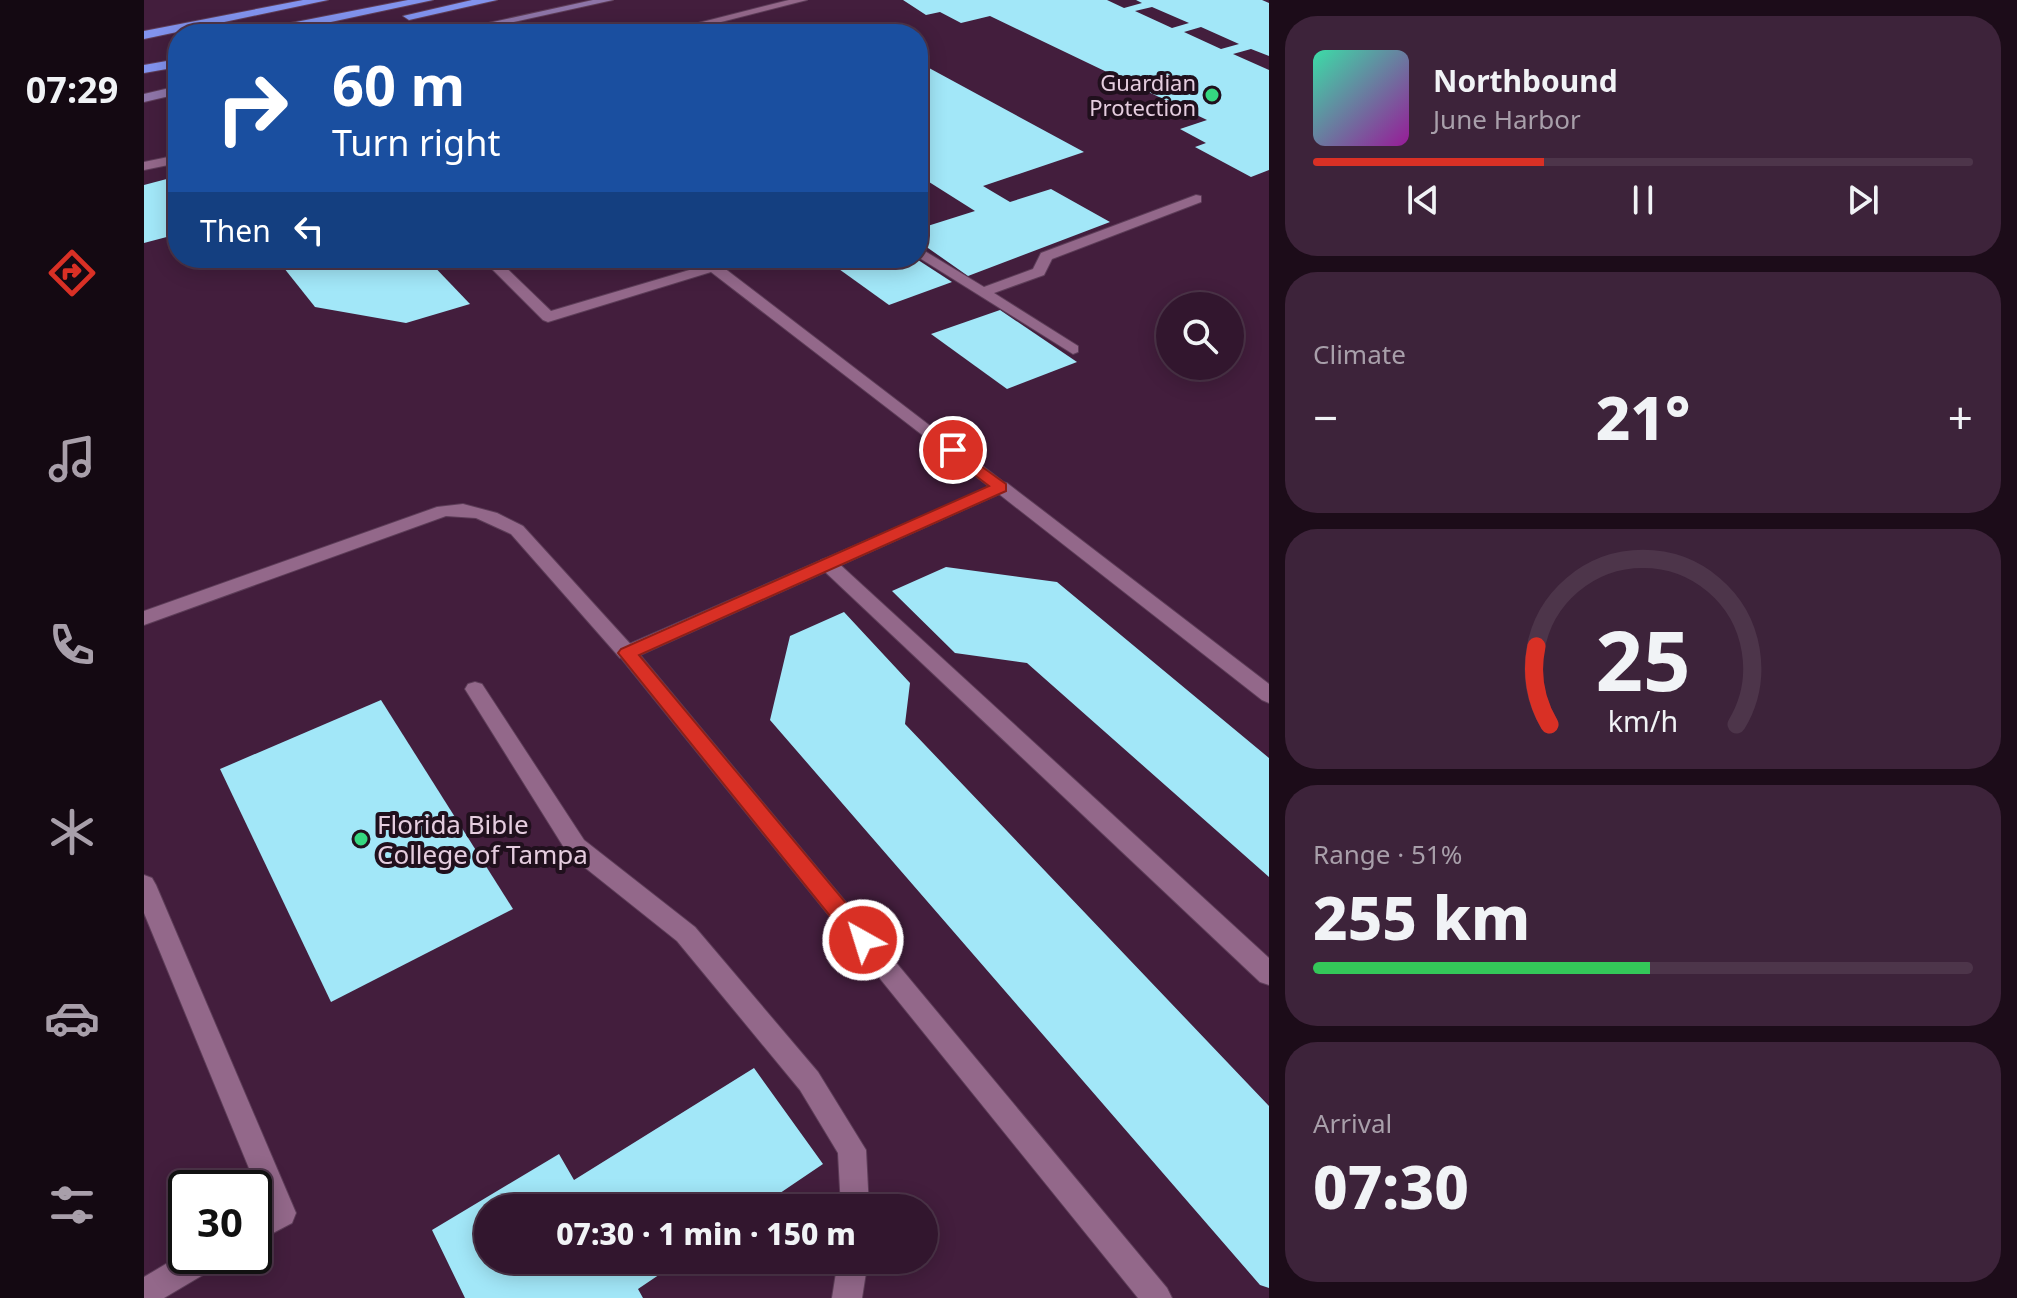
<!DOCTYPE html>
<html lang="en">
<head>
<meta charset="utf-8">
<style>
	:root { --surface:#32162e; --page:#3d233a; --text:#f1f3f6; --muted:#a89faa; --line:#4d354a; --accent:#d93025 }
	body { margin:0; font-family:"Noto Sans",sans-serif; background:var(--page); color:var(--text); height:100vh; display:flex; flex-direction:column; font-size:30px; white-space:nowrap }
	* { box-sizing:border-box; margin:0 }
	p { font-size:26px; color:var(--muted) }
	.icon { flex:none; width:44px; height:44px; fill:none; stroke:currentColor; stroke-width:2; stroke-linecap:round; stroke-linejoin:round }
	.map { position:relative; flex:1; overflow:hidden }
	.side { display:flex; flex-direction:column; gap:16px; padding:16px; background:#1c0c19; width:748px }
	.side>* { flex:none }
	.hud { position:absolute; left:24px; top:24px; width:760px; height:244px; border-radius:32px; box-shadow:0 4px 20px #0003,0 0 0 2px var(--line); background:#1a4fa0; color:#fff; overflow:hidden }
	.tools { position:absolute; left:1012px; top:292px; display:grid; gap:16px }
	.tools a { display:grid; place-items:center; width:88px; height:88px; border-radius:50%; background:var(--surface); box-shadow:0 4px 20px #0003,0 0 0 2px var(--line); font-size:40px }
	.speed { position:absolute; left:24px; top:1170px; display:flex; gap:16px; font-size:40px; font-weight:700; text-align:center }
	.speed>* { display:grid; place-content:center; width:104px; height:104px; border-radius:50%; background:var(--surface); box-shadow:0 4px 20px #0003,0 0 0 2px var(--line); line-height:1 }
	.speed .limit { border:4px solid #111; border-radius:12px; background:#fff; color:#111 }
	.pin { position:absolute; display:grid; place-items:center; width:68px; height:68px; color:#fff; margin:-34px; border:4px solid #fff; border-radius:50%; box-shadow:0 2px 8px #0007 }
	.me { position:absolute; width:88px; margin:-44px; rotate:321deg; stroke-linejoin:round; filter:drop-shadow(0 0 6px #0008) }
	.turn { display:flex; align-items:center; gap:28px; height:168px; padding:0 32px; font-size:36px }
	.turn .icon { width:104px; height:104px; stroke-width:2.5 }
	.turn b { display:block; font-size:56px; line-height:68px }
	.then { display:flex; align-items:center; height:76px; padding:0 32px; background:#0003; gap:16px; font-size:30px }
	.big { font-size:60px; font-weight:800; line-height:1.1 }
	.side .card { flex:1; display:flex; flex-direction:column; justify-content:center; gap:12px; min-width:0; padding:0 28px; border-radius:32px; background:var(--page) }
	.side .dial { align-items:center; gap:0 }
	.dial svg { height:208px; overflow:visible; fill:none; stroke:var(--line); stroke-width:7; stroke-linecap:round; text-anchor:middle }
	.dial text { fill:var(--text); stroke:none }
	.song { display:flex; align-items:center; gap:24px }
	.cover { width:96px; height:96px; border-radius:12px; background:linear-gradient(135deg,hsl(160 70% 55%),hsl(300 70% 35%)) }
	.played { height:8px; border-radius:4px; background:linear-gradient(90deg,var(--accent) 35%,var(--line) 35%) }
	.keys { display:flex; justify-content:space-around; direction:ltr }
	.heat { display:flex; justify-content:space-between; align-items:center; font-size:44px; direction:ltr }
	.charge { height:12px; border-radius:6px; background:linear-gradient(90deg,#34c759 51%,var(--line) 0) }
	.trip { position:absolute; left:330px; top:1194px; width:464px; height:80px; border-radius:40px; background:var(--surface); box-shadow:0 4px 20px #0003,0 0 0 2px var(--line); font-weight:800; line-height:80px; text-align:center }
	main { display:flex; flex:1; min-height:0 }
	.dock { display:flex; flex-direction:column; width:144px; justify-content:space-around; align-items:center; background:#140912; color:var(--muted) }
	.dock .icon { width:56px; height:56px }
	.dock .on { color:var(--accent) }
	.dock b { font-size:36px; color:var(--text) }
	.map>svg:first-child { display:block }
	.building { fill:#a2e7f8; fill-rule:evenodd }
	.lines { fill:none; stroke-linecap:round; stroke-linejoin:round }
	.service-casing { stroke:#5d3d58; stroke-width:2 }
	.minor-casing { stroke:#5d3d58; stroke-width:2 }
	.secondary-casing { stroke:#5d3d58; stroke-width:2 }
	.motorway-casing { stroke:#5d3d58; stroke-width:2 }
	.service { fill:#93688a; fill-rule:evenodd }
	.minor { fill:#93688a; fill-rule:evenodd }
	.secondary { fill:#8e75a8; fill-rule:evenodd }
	.motorway { fill:#8293ee; fill-rule:evenodd }
	.route { fill:#d93025; stroke:#8d1f18; stroke-width:2 }
	.poi-dot { fill:#35d881; stroke:#20101d; stroke-width:3 }
	.labels { text-anchor:middle; dominant-baseline:central; stroke-width:8; stroke-linejoin:round; paint-order:stroke }
	.far-poi-label { font-size:22px; fill:#e5cddf; stroke:#20101d; text-anchor:end }
	.poi-label { font-size:26px; fill:#e5cddf; stroke:#20101d; text-anchor:start }
</style>
</head>
<body>
<main>
<nav class="dock">
<b>07:29</b>
<svg class="icon on" aria-label="directions" viewBox="0 0 24 24"><path d="M12 3l9 9-9 9-9-9zM9 14v-3h6M13 9l2 2-2 2"/></svg>
<svg class="icon" aria-label="music" viewBox="0 0 24 24"><path d="M9 18V5l10-2v13"/><circle cx="6" cy="18" r="3"/><circle cx="16" cy="16" r="3"/></svg>
<svg class="icon" aria-label="phone" viewBox="0 0 24 24"><path d="M5 4h4l2 5-3 2q2 4 5 5l2-3 5 2v4C11 20 4 13 5 4z"/></svg>
<svg class="icon" aria-label="climate" viewBox="0 0 24 24"><path d="M12 3v18M4 7l16 10M4 17L20 7"/></svg>
<svg class="icon" aria-label="car" viewBox="0 0 24 24"><path d="M5 17H2v-5l4-1 3-4h7l3 4 3 1v5h-3M9 17h6M6 11h13"/><circle cx="7" cy="17" r="2"/><circle cx="17" cy="17" r="2"/></svg>
<svg class="icon" aria-label="filters" viewBox="0 0 24 24"><path d="M4 7h16M4 17h16"/><circle cx="9" cy="7" r="2"/><circle cx="15" cy="17" r="2"/></svg>
</nav>
<div class="map">
<svg width="1125" height="1298" viewBox="0 0 1125 1298">
	<rect width="100%" height="100%" fill="#431e3d"/>
	<g class="building">
		<path d="M759,0H963L980,8L998,3L992,0H1118L1125,3V56L1107,49L1089,54L1125,70V170L1107,177L1051,147L1062,143L1036,129L1063,120L846,16L817,23L796,12L782,15ZM1008,7L1045,23L1028,28L991,11ZM1057,27L1095,44L1077,49L1040,32Z"/>
		<polygon points="690,26 705,34 661,34 661,33"/>
		<polygon points="774,62 940,152 839,186 866,202 907,189 966,222 824,276 774,241 774,229 831,211 774,175"/>
		<polygon points="34,176 34,234 0,243 0,185"/>
		<polygon points="132,258 282,258 326,304 262,323 171,307"/>
		<polygon points="685,258 771,258 808,282 745,305 681,259"/>
		<polygon points="856,310 933,362 863,389 787,334"/>
		<polygon points="802,567 913,582 1125,758 1125,877 883,663 811,653 748,591"/>
		<polygon points="700,612 766,683 761,724 1125,1106 1125,1288 1116,1285 626,720 646,636"/>
		<polygon points="237,700 369,909 187,1002 76,769"/>
		<polygon points="610,1068 679,1164 614,1208 344,1208 344,1260 537,1260 494,1289 499,1298 321,1298 288,1230 415,1154 430,1180"/>
	</g>
	<g class="lines">
		<defs>
			<g id="service">
				<polygon points="645,0 663,0 530,34 511,34"/>
				<polygon points="34,155 34,163 0,170 0,162"/>
				<polygon points="1052,195 1057,196 1057,202 908,259 900,275 850,293 934,346 934,352 929,354 774,257 774,247 840,287 889,269 897,253"/>
				<polygon points="337,258 352,258 407,311 559,266 551,258 567,258 866,487 857,492 851,491 567,272 404,322 399,320"/>
				<polygon points="319,504 353,513 379,526 490,648 493,653 490,658 476,658 367,534 332,518 302,516 0,625 0,611 293,507"/>
				<polygon points="684,558 691,560 1125,958 1125,985 1116,982 677,568 675,564 677,560"/>
				<polygon points="331,682 338,684 440,840 551,927 674,1072 722,1150 725,1208 697,1208 694,1153 656,1090 533,941 424,854 321,689 324,684"/>
				<polygon points="0,875 8,878 12,885 152,1213 148,1223 110,1243 110,1213 121,1207 0,913"/>
				<polygon points="42,1252 42,1256 79,1256 74,1266 20,1298 0,1298 0,1277"/>
				<polygon points="694,1260 724,1260 718,1298 688,1298"/>
			</g>
			<polygon id="minor" points="857,482 863,483 1125,684 1125,703 1118,700 855,494 496,655 1023,1288 1028,1298 994,1298 473,653 476,648"/>
			<g id="secondary">
				<polygon points="449,0 469,0 315,34 294,34"/>
				<polygon points="34,86 34,94 0,102 0,94"/>
			</g>
			<g id="motorway">
				<polygon points="159,0 184,0 0,39 0,31"/>
				<polygon points="264,0 289,0 131,34 104,34 111,30"/>
				<polygon points="328,0 353,0 265,20 259,16"/>
				<polygon points="34,59 34,67 0,73 0,65"/>
			</g>
		</defs>
		<use href="#service" class="service-casing"/>
		<use href="#minor" class="minor-casing"/>
		<use href="#secondary" class="secondary-casing"/>
		<use href="#motorway" class="motorway-casing"/>
		<use href="#service" class="service"/>
		<use href="#minor" class="minor"/>
		<use href="#secondary" class="secondary"/>
		<use href="#motorway" class="motorway"/>
	</g>
	<polygon class="route" points="809,446 862,484 862,491 495,655 727,933 730,940 727,947 719,949 711,947 474,653 477,649 845,486 803,454 803,447"/>
	<g class="poi-dot">
		<circle cx="1068" cy="95" r="8"/>
		<circle cx="217" cy="839" r="8"/>
	</g>
	<g class="labels">
		<g class="far-poi-label">
			<text x="1052" y="82">Guardian<tspan x="1052" dy="25">Protection</tspan></text>
		</g>
		<g class="poi-label">
			<text x="233" y="824">Florida Bible<tspan x="233" dy="30">College of Tampa</tspan></text>
		</g>
	</g>
</svg>
<div class="tools">
<a><svg class="icon" aria-label="search" viewBox="0 0 24 24"><circle cx="10" cy="10" r="6"/><path d="M15 15l6 6"/></svg></a>
</div>
<div class="speed"><div class="limit">30</div></div>
<div class="pin" style="left:809px;top:450px;background:#d93025"><svg class="icon" aria-label="arrive" viewBox="0 0 24 24"><path d="M6 21V4h12l-3 4 3 4H6"/></svg></div>
<svg class="me" style="left:719px;top:940px" viewBox="-20 -20 40 40"><circle r="17" fill="#d93025" stroke="#fff" stroke-width="3"/><path d="M0-11L8 9 0 5-8 9z" fill="#fff"/></svg>
<div class="trip">07:30 · 1 min · 150 m</div>
<div class="hud">
<div class="turn"><svg class="icon" aria-label="right" viewBox="0 0 24 24"><path d="M7 20v-9h11M14 6l5 5-5 5"/></svg><div><b>60 m</b>Turn right</div></div>
<div class="then">Then<svg class="icon" aria-label="left" viewBox="0 0 24 24"><path d="M17 20v-9H6M10 6l-5 5 5 5"/></svg></div>
</div>
</div>
<section class="side">
<div class="card">
<div class="song"><i class="cover"></i><div><b>Northbound</b><p>June Harbor</p></div></div>
<div class="played"></div>
<div class="keys"><svg class="icon" aria-label="previous" viewBox="0 0 24 24"><path d="M18 5L8 12l10 7zM5 5v14"/></svg><svg class="icon" aria-label="pause" viewBox="0 0 24 24"><path d="M8 5v14M16 5v14"/></svg><svg class="icon" aria-label="next" viewBox="0 0 24 24"><path d="M6 5l10 7-10 7zM19 5v14"/></svg></div>
</div>
<div class="card"><p>Climate</p>
<div class="heat"><a>−</a><b class="big">21°</b><a>+</a></div>
</div>
<div class="card dial"><svg viewBox="0 0 100 80">
<path d="M14 69A42 42 0 1 1 86 69"/>
<path d="M14 69A42 42 0 0 1 9 39" stroke="#d93025"/>
<text x="50" y="56" font-size="32" font-weight="700">25</text>
<text x="50" y="72" font-size="11">km/h</text>
</svg></div>
<div class="card"><p>Range · 51%</p><b class="big">255 km</b><div class="charge"></div></div>
<div class="card"><p>Arrival</p><b class="big">07:30</b></div>
</section>
</main>
</body>
</html>
